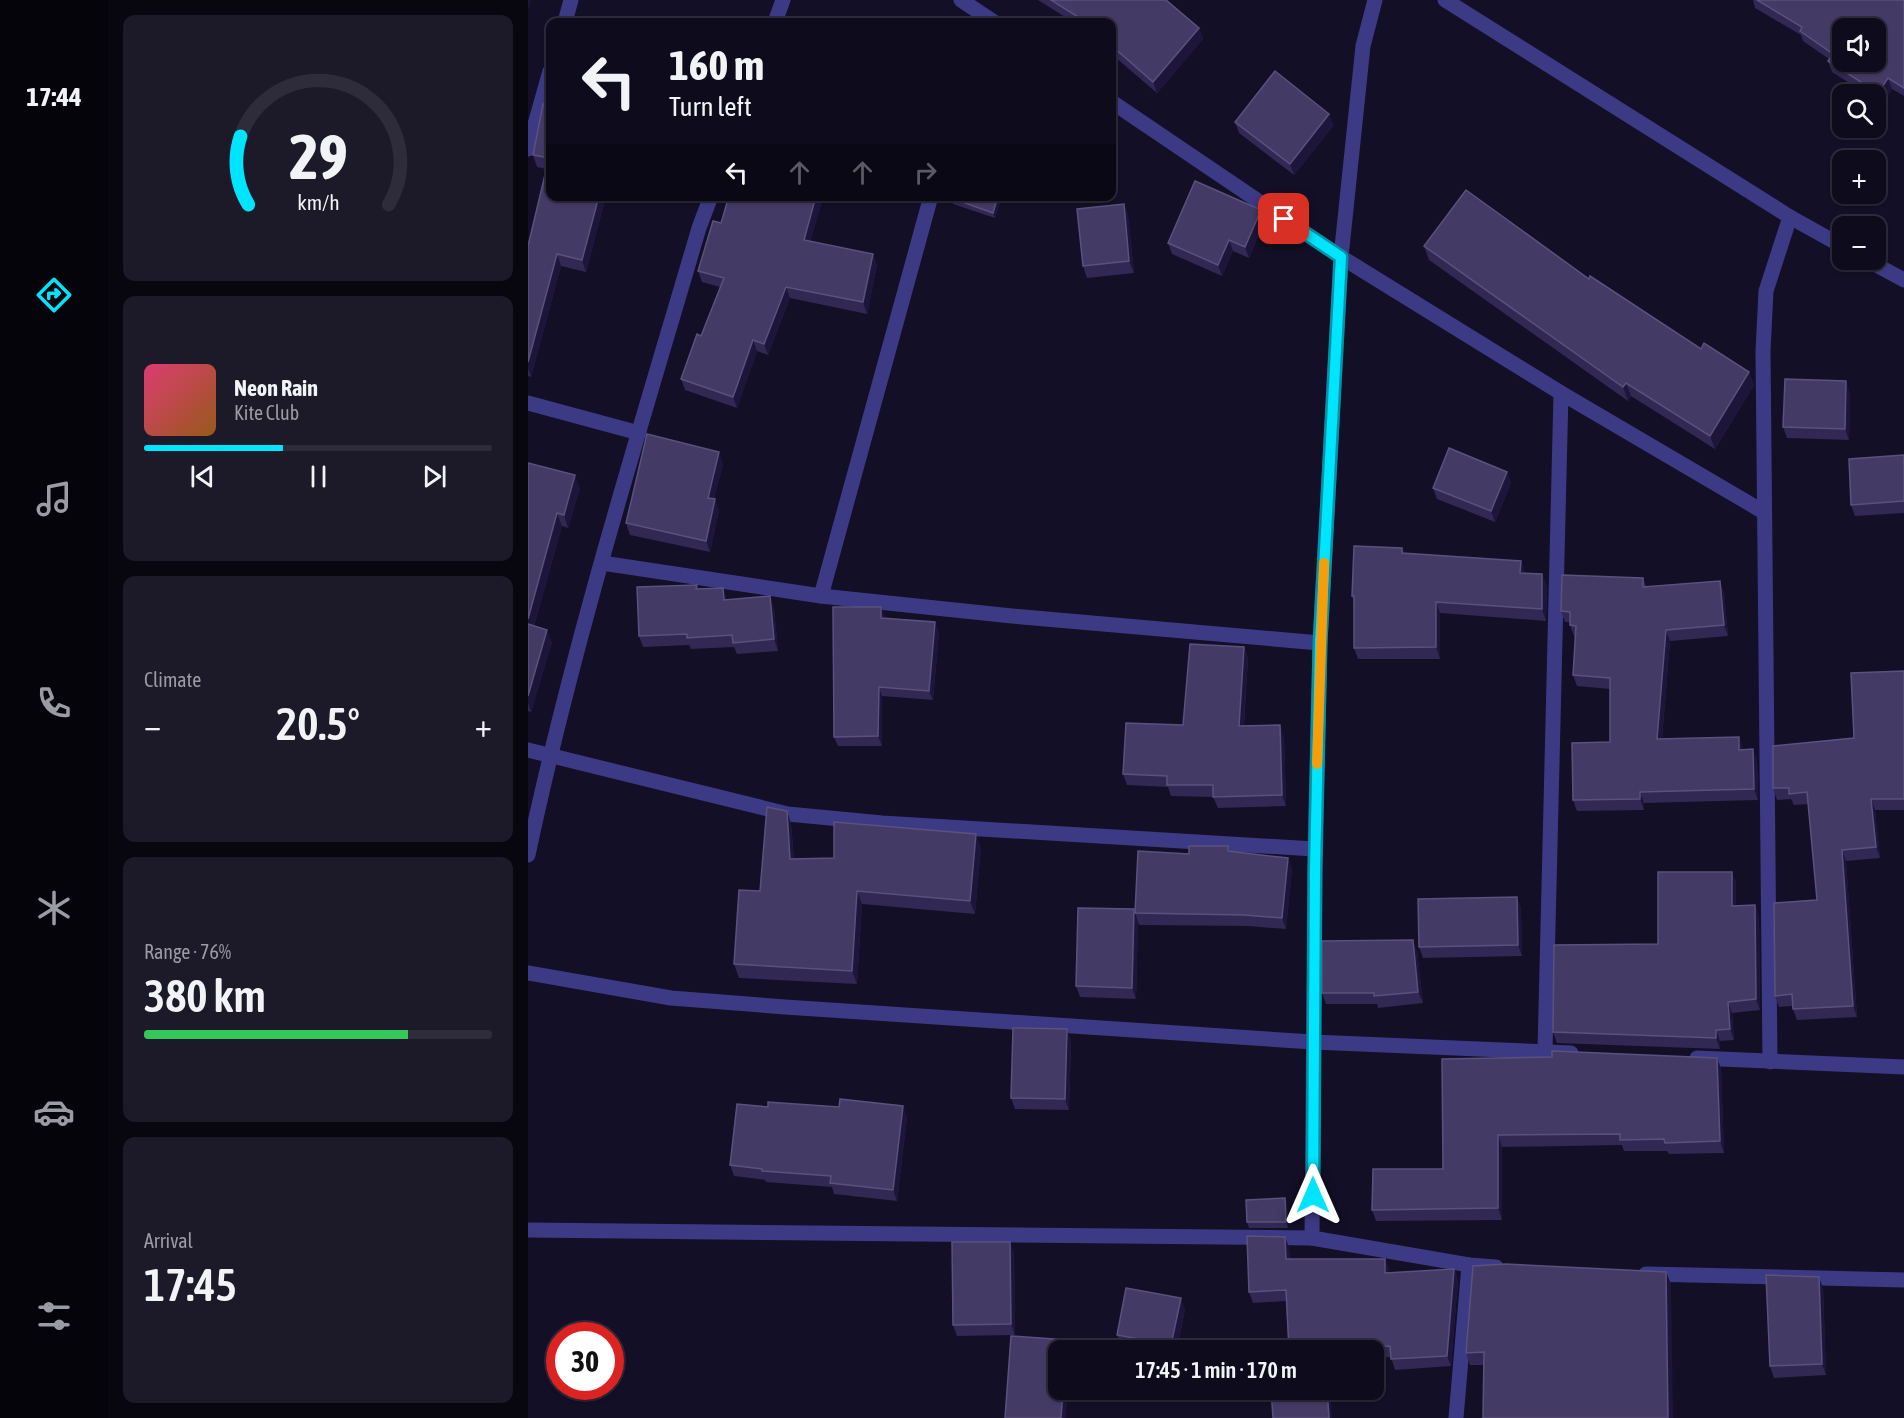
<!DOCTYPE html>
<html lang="en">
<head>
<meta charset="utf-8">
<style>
	:root { --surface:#0e0b1c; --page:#1c1929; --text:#f1f3f6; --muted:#9b9ba3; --line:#2e2b3b; --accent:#00e5ff }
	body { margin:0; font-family:"Asap Condensed",sans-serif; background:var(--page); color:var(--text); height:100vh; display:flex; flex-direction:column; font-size:22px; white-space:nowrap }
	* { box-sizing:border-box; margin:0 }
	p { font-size:20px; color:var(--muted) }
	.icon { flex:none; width:33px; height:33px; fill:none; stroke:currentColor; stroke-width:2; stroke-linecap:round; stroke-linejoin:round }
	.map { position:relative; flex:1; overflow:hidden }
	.drawer { display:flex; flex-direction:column; gap:15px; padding:15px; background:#08060f; width:420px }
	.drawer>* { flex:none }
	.guide { position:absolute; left:18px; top:18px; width:570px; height:183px; border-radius:12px; box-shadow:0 2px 4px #0004,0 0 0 2px var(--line); background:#0e0b1c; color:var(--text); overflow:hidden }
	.buttons { position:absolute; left:1304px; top:18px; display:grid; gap:12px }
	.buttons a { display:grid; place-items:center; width:54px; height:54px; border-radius:12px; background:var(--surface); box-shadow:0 2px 4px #0004,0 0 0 2px var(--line); font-size:30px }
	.speed { position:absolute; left:18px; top:1322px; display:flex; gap:12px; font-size:30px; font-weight:700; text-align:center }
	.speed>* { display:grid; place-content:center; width:78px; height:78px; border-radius:50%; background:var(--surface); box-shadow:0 2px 4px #0004,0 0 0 2px var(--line); line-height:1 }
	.speed .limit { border:9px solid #d22; background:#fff; color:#111 }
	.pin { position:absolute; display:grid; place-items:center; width:51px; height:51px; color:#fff; margin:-26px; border-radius:12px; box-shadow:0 3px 9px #0006 }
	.me { position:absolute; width:66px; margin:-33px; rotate:0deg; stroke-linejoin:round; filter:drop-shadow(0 0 4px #0008) }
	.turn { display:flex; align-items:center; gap:21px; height:126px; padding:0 24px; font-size:27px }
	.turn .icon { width:78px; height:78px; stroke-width:2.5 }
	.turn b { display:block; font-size:42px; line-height:51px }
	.lanes { display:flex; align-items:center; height:57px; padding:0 24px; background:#0003; justify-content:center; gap:30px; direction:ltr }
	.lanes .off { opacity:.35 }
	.big { font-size:45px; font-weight:600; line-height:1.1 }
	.drawer .widget { flex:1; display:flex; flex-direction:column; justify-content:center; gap:9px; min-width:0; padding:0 21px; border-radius:12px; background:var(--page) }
	.drawer .dial { align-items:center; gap:0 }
	.dial svg { height:156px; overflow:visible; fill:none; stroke:var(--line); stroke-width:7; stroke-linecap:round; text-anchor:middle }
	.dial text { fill:var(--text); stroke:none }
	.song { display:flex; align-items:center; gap:18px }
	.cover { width:72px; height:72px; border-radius:9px; background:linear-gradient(135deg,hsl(340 70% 55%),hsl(30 70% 35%)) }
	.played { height:6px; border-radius:3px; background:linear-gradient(90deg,var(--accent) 40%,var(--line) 40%) }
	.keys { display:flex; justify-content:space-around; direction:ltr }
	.heat { display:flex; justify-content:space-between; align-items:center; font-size:33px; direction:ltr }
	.charge { height:9px; border-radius:4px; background:linear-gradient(90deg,#34c759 76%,var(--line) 0) }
	.trip { position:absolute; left:520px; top:1340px; width:336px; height:60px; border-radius:12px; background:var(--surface); box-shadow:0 2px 4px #0004,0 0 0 2px var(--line); font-weight:600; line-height:60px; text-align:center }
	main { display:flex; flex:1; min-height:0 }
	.tabs { display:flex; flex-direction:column; width:108px; justify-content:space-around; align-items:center; background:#06040b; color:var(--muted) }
	.tabs .icon { width:42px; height:42px }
	.tabs .current { color:var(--accent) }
	.tabs b { font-size:27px; color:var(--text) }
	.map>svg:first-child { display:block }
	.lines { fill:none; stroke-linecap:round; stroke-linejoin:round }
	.minor { stroke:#3d3a85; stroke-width:15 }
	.wall { fill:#312854 }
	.shaded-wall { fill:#1d163a }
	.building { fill:#433a66; stroke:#5a527e; stroke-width:1.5; fill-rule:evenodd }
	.route-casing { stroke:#0095a6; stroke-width:15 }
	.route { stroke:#00e5ff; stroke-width:10 }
	.slow { stroke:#f59e0b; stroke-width:10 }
</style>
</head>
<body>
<main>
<nav class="tabs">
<b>17:44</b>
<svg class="icon current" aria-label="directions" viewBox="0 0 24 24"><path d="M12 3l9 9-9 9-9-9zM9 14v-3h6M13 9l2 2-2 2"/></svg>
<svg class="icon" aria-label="music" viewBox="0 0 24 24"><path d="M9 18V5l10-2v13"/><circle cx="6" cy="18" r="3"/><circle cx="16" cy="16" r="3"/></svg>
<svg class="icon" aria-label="phone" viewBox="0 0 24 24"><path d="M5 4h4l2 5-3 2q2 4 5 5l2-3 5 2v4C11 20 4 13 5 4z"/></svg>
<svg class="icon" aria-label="climate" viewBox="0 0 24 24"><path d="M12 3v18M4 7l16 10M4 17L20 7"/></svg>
<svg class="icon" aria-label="car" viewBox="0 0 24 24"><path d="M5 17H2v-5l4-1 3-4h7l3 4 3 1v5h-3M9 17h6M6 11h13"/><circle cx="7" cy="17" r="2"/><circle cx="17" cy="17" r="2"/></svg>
<svg class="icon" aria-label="filters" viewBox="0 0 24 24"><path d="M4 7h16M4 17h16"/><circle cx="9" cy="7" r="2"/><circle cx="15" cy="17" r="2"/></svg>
</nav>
<section class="drawer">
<div class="widget dial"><svg viewBox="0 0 100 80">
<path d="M14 69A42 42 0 1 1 86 69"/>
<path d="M14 69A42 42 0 0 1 10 34" stroke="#00e5ff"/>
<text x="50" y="56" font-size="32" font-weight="700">29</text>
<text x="50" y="72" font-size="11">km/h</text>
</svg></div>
<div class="widget">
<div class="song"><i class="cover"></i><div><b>Neon Rain</b><p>Kite Club</p></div></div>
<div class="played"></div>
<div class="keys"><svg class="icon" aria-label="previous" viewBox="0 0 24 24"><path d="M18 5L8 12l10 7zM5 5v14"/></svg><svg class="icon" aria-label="pause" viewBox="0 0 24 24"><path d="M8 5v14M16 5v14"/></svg><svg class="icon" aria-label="next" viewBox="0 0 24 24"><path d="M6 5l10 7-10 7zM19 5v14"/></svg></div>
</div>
<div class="widget"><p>Climate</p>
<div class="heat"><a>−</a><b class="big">20.5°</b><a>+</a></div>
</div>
<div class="widget"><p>Range · 76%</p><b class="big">380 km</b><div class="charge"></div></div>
<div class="widget"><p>Arrival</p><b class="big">17:45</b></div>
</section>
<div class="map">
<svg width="1376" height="1418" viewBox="0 0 1376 1418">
	<rect width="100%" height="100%" fill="#130f26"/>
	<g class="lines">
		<g class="minor">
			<polyline points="433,0 466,22"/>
			<polyline points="917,0 1262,217 1314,246"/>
			<polyline points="37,22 43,0"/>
			<polyline points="247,22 255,0"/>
			<polyline points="584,102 813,257 1033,393 1234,511"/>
			<polyline points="0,149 22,71"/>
			<polyline points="1339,260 1376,280"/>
			<polyline points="0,403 111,433"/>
			<polyline points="74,563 293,596 484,616 792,643"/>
			<polyline points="293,596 403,196"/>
			<polyline points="0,750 260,814 354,823 787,849"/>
			<path d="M0,855C45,643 110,436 171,228L183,196"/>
			<polyline points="0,973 143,998 257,1007 785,1042 1043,1053"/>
			<polyline points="1017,1051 1033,393"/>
			<polyline points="1169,1058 1376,1067"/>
			<polyline points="1242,1062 1235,351 1238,291 1262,217"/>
			<polyline points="0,1230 784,1238 941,1265 968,1267"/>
			<polyline points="784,1238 787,849 792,643 813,257 835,46 847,0"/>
			<polyline points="1118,1274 1376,1280"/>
			<polyline points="928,1418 941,1265"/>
		</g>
	</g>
	<g class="wall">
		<polygon points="510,0 638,0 671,28 675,39 629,93 587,57 584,48 584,22 545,22"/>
		<polygon points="1225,0 1376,0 1376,96 1364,89 1354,104 1347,100 1347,94 1339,94 1304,72 1300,61 1301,59 1275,41 1273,35 1227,8"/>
		<polygon points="15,104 78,196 58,272 33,266 3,377 0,376 0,246 18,169 9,167 5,155"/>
		<polygon points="707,122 806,125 766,175 711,133"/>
		<polygon points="474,196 467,218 425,204 423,198"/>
		<polygon points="294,201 282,241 345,254 349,265 339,314 262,298 240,355 229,351 209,408 157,390 153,379 173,336 192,287 174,282 170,271 193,223"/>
		<polygon points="596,204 600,216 606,273 559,278 555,266"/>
		<polygon points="737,221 721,258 705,251 694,276 644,254 640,243"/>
		<polygon points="896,246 1061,279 1173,349 1221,372 1226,385 1187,449 1103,396 1100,401 901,260"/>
		<polygon points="1322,393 1321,440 1259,438 1255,427"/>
		<polygon points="1376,455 1376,513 1327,516 1323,505"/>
		<polygon points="0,463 52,488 40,528 34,526 6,626 24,642 3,712 0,711"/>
		<polygon points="195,464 186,499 191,510 182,552 102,535 98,523"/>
		<polygon points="979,472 983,483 967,522 909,499 905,488"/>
		<polygon points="874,548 876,553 997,572 997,573 1019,585 1018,621 912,613 912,659 830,659 826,648 826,603 824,596"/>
		<polygon points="1115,578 1118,586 1196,592 1200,636 1142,641 1134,739 1215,748 1215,750 1229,760 1230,800 1116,803 1116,810 1049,811 1045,800 1082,742 1082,689 1049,686 1045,675 1047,636 1046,636 1042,625 1042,622 1037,622 1033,611"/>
		<polygon points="169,585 170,589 199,600 246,608 250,651 209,654 206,647 163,649 161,645 115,647 111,636"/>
		<polygon points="353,607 357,618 411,632 405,700 354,696 354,746 310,746 306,737"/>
		<polygon points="716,647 720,658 716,726 756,736 758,806 690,808 685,797 643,796 640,787 599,785 595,774 655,725"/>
		<polygon points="1376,671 1376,810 1347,810 1352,858 1318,861 1329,1017 1269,1020 1265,1009 1264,1006 1251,1007 1247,996 1289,900 1280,804 1266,805 1263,799 1249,800 1245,788 1326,738"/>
		<polygon points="259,811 263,824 266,859 306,858 453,847 447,914 334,904 329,984 211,978 206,964"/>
		<polygon points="700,846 702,852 760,858 764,869 758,929 720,926 611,925 610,922 608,999 552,997 548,986 607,912 661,854"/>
		<polygon points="1204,872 1208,883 1208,906 1227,905 1231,916 1232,1010 1204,1013 1206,1040 1192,1041 1192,1049 1029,1043 1025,1032 1130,944"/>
		<polygon points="989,897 993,909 994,956 895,958 891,947"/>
		<polygon points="889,951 895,1003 850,1008 849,1004 798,1004 794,993"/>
		<polygon points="543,1040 541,1110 487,1109 483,1098"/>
		<polygon points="1189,1058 1193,1069 1196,1153 1141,1154 1139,1151 1096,1151 1094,1145 974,1147 974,1220 848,1221 844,1210 915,1169 914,1059"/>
		<polygon points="240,1107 379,1117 369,1201 306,1194 304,1187 238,1182 237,1180 206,1176 202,1165"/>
		<polygon points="757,1198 759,1204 760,1228 721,1228 719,1222"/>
		<polygon points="757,1237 761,1248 762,1259 857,1259 861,1269 861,1273 926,1269 930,1280 923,1366 867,1370 863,1357 846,1358 846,1350 761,1350 758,1301 725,1303 721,1292"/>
		<polygon points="486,1253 487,1335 429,1336 425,1325"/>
		<polygon points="1138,1272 1143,1284 955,1365 942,1365 938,1353"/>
		<polygon points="1295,1288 1298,1375 1246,1378 1242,1366"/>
		<polygon points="657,1309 649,1350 614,1350 593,1346 589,1335"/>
	</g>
	<g class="shaded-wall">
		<polygon points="0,0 3,0 0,10"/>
		<polygon points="671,28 675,39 629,93 625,82"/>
		<polygon points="1360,78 1364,89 1354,104 1350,93"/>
		<polygon points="801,114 806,125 766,175 762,164"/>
		<polygon points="71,196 78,196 58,272 54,260"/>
		<polygon points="288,196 292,196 294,201 280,251 276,240"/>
		<polygon points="470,196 474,196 467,218 465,213"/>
		<polygon points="596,204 600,216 606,273 601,261"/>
		<polygon points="733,210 737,221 721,258 717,247"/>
		<polygon points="701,240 705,251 694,276 690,265"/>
		<polygon points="29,254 33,266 3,377 0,368 0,362"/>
		<polygon points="345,254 349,265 339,314 335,302"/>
		<polygon points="258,287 262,298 240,355 236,344"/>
		<polygon points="225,340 229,351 209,408 205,397"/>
		<polygon points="1221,372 1226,385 1187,449 1182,436"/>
		<polygon points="1318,381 1322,393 1321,440 1317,429"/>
		<polygon points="1098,383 1103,396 1100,401 1095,387"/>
		<polygon points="191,452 195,464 184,509 180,498"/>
		<polygon points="979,472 983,483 967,522 963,511"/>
		<polygon points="47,475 52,488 40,528 36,515"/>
		<polygon points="187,499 191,510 182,552 178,541"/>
		<polygon points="29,513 34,526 3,636 0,628 0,619"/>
		<polygon points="993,561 997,572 996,584 992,573"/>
		<polygon points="1014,574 1019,585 1018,621 1014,609"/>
		<polygon points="1192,581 1196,592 1200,636 1196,625"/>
		<polygon points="195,588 199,599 196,600"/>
		<polygon points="242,596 246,608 250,651 246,639"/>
		<polygon points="908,602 912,613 912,659 908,647"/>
		<polygon points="353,607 357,616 357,627 353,618"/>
		<polygon points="407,622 411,632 405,700 401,691"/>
		<polygon points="19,630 24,642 3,712 0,703 0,696"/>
		<polygon points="1138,630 1142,641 1133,750 1129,739"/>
		<polygon points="716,647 720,658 715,737 711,726"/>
		<polygon points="351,687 354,696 354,746 350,736"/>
		<polygon points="752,725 756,736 758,806 754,795"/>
		<polygon points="1211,737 1215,748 1215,761 1211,750"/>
		<polygon points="1225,749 1229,760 1230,800 1226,789"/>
		<polygon points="1112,792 1116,803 1116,810 1112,799"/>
		<polygon points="1343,799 1347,810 1352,858 1348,847"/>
		<polygon points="259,811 263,824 267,873 262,859"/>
		<polygon points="448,834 453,847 447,914 442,901"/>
		<polygon points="1314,850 1318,861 1329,1017 1325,1006"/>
		<polygon points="760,858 764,869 758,929 754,918"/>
		<polygon points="1204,872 1208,883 1208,917 1204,906"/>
		<polygon points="329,891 334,904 329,984 324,971"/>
		<polygon points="989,897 993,909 994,956 990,945"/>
		<polygon points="1227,905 1231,916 1232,1010 1228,999"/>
		<polygon points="606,909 610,922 608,999 604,988"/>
		<polygon points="885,940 889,951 895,1003 890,992"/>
		<polygon points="1200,1002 1204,1013 1206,1040 1202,1029"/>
		<polygon points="539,1029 543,1040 541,1110 537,1099"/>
		<polygon points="1188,1030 1192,1041 1192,1049 1188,1038"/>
		<polygon points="1189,1058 1193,1069 1196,1153 1192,1141"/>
		<polygon points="375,1106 379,1117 369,1201 365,1190"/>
		<polygon points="970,1135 974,1147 974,1220 970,1208"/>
		<polygon points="757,1198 759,1204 760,1228 758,1222"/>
		<polygon points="757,1237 761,1248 762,1270 758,1259"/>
		<polygon points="482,1242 486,1253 487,1335 483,1324"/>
		<polygon points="857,1259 861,1269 861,1284 857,1273"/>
		<polygon points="926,1269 930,1280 923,1366 919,1356"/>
		<polygon points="1138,1272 1143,1284 1145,1418 1140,1418"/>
		<polygon points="1291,1277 1295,1288 1298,1375 1294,1364"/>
		<polygon points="653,1298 657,1309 649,1350 645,1350 643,1345"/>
		<polygon points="539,1340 543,1350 538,1350"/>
		<polygon points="535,1389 540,1389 538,1418 533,1418"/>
		<polygon points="799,1389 802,1389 804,1418 801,1418"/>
	</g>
	<g class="building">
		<polygon points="523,0 638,0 671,28 625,82 584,46 587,41 584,39 584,22 558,22"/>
		<path d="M1229,0H1376V88L1360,78L1350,93L1300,61L1305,54L1272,31L1274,27ZM1314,28H1347V62H1314Z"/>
		<polygon points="747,71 801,114 762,164 707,122"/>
		<polygon points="15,104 22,105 22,196 71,196 54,260 29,254 0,362 0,246 21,158 5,155"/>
		<polygon points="667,181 733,210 717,247 701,240 690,265 640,243"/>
		<polygon points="938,190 1061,279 1062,276 1173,349 1176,343 1221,372 1182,436 1098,383 1095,387 896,246"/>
		<polygon points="201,196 288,196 276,240 345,254 335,302 258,287 236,344 225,340 205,397 153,379 169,334 173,336 196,278 170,271 185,221 193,223"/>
		<polygon points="423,196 470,196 465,213 423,198"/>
		<polygon points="596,204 601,261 555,266 549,209"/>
		<polygon points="1257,379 1318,381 1317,429 1255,427"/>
		<polygon points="119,434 191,452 180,498 187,499 178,541 98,523"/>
		<polygon points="921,448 979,472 963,511 905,488"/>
		<polygon points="1376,455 1376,501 1323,505 1321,459"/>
		<polygon points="0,463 47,475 36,515 29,513 0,619"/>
		<polygon points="826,546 874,548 874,553 993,561 992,573 1014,574 1014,609 908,602 908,647 826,648 826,596 824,596"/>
		<polygon points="1034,575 1115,578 1115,587 1192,581 1196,625 1138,630 1129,739 1211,737 1211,750 1225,749 1226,789 1112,792 1112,799 1045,800 1044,743 1082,742 1082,678 1045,675 1048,626 1042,625 1042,612 1033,611"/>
		<polygon points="169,585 168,589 195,588 196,600 242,596 246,639 205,643 204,635 159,638 159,634 111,636 109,587"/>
		<polygon points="305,607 353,607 353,618 407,622 401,691 351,687 350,736 306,737"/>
		<polygon points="0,624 19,630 0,696"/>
		<polygon points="662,644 716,647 711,726 752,725 754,795 685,797 685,785 639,785 639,776 595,774 598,723 655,725"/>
		<polygon points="1376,671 1376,799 1343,799 1348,847 1314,850 1325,1006 1265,1009 1264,994 1247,996 1246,903 1289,900 1279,792 1261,794 1261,788 1245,788 1245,746 1326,738 1323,673"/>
		<polygon points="239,807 259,811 262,859 306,858 306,822 448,834 442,901 329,891 324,971 206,964 211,890 232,891"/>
		<polygon points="661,846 700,846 700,851 760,858 754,918 716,915 607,913 610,851 661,854"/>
		<polygon points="1130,872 1204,872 1204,906 1227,905 1228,999 1200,1002 1202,1029 1188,1030 1188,1038 1025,1032 1026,945 1130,944"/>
		<polygon points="989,897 990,945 891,947 890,899"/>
		<polygon points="550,908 606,909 604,988 548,986"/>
		<polygon points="885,940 890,992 846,996 846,993 794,993 794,941"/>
		<polygon points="485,1028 539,1029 537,1099 483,1098"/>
		<polygon points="1024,1051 1189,1058 1192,1141 1137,1143 1136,1139 1092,1140 1092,1134 970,1135 970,1208 844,1210 845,1169 915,1169 914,1059 1024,1057"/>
		<polygon points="312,1099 375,1106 365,1190 302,1183 303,1176 234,1171 234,1169 202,1165 209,1104 240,1107 240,1102 311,1107"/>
		<polygon points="757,1198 758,1222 719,1222 718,1200"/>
		<polygon points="719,1236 757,1237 758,1259 857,1259 857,1273 926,1269 919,1356 863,1359 862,1346 797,1350 761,1350 758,1290 721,1292"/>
		<polygon points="424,1242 482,1242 483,1324 425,1325"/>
		<polygon points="978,1264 1138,1272 1140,1418 955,1418 956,1352 938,1353 945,1266"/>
		<polygon points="1238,1275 1291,1277 1294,1364 1242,1366"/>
		<polygon points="598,1288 653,1298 643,1345 589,1335"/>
		<polygon points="483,1336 539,1340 538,1350 531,1350 531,1389 535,1389 533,1418 477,1418"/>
		<polygon points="743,1389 799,1389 801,1418 745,1418"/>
	</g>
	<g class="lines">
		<defs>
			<polyline id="route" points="756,219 813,257 792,643 787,871 785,1195"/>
		</defs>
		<use href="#route" class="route-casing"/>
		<use href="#route" class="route"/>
		<polyline class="slow" points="789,764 796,563"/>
	</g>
</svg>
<div class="buttons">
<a><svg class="icon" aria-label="sound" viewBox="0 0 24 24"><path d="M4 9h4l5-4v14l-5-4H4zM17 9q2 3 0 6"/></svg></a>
<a><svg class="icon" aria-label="search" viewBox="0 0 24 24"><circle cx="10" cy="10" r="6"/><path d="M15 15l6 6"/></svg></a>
<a>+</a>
<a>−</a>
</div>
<div class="speed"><div class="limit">30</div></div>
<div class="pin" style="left:756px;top:219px;background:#d93025"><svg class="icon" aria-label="arrive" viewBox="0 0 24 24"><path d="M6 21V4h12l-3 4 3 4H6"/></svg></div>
<svg class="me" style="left:785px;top:1195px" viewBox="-20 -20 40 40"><path d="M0-17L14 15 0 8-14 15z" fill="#00e5ff" stroke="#fff" stroke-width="4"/></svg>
<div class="trip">17:45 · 1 min · 170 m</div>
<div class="guide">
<div class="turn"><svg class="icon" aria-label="left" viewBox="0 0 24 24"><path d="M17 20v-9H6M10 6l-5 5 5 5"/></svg><div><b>160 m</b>Turn left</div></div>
<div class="lanes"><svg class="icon" aria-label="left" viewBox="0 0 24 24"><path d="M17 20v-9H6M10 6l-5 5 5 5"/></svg><svg class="icon off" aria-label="ahead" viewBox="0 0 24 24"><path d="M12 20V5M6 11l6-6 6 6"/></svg><svg class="icon off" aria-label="ahead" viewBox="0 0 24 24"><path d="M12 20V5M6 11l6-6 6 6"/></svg><svg class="icon off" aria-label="right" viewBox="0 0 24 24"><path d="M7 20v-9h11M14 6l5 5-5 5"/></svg></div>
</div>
</div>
</main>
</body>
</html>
